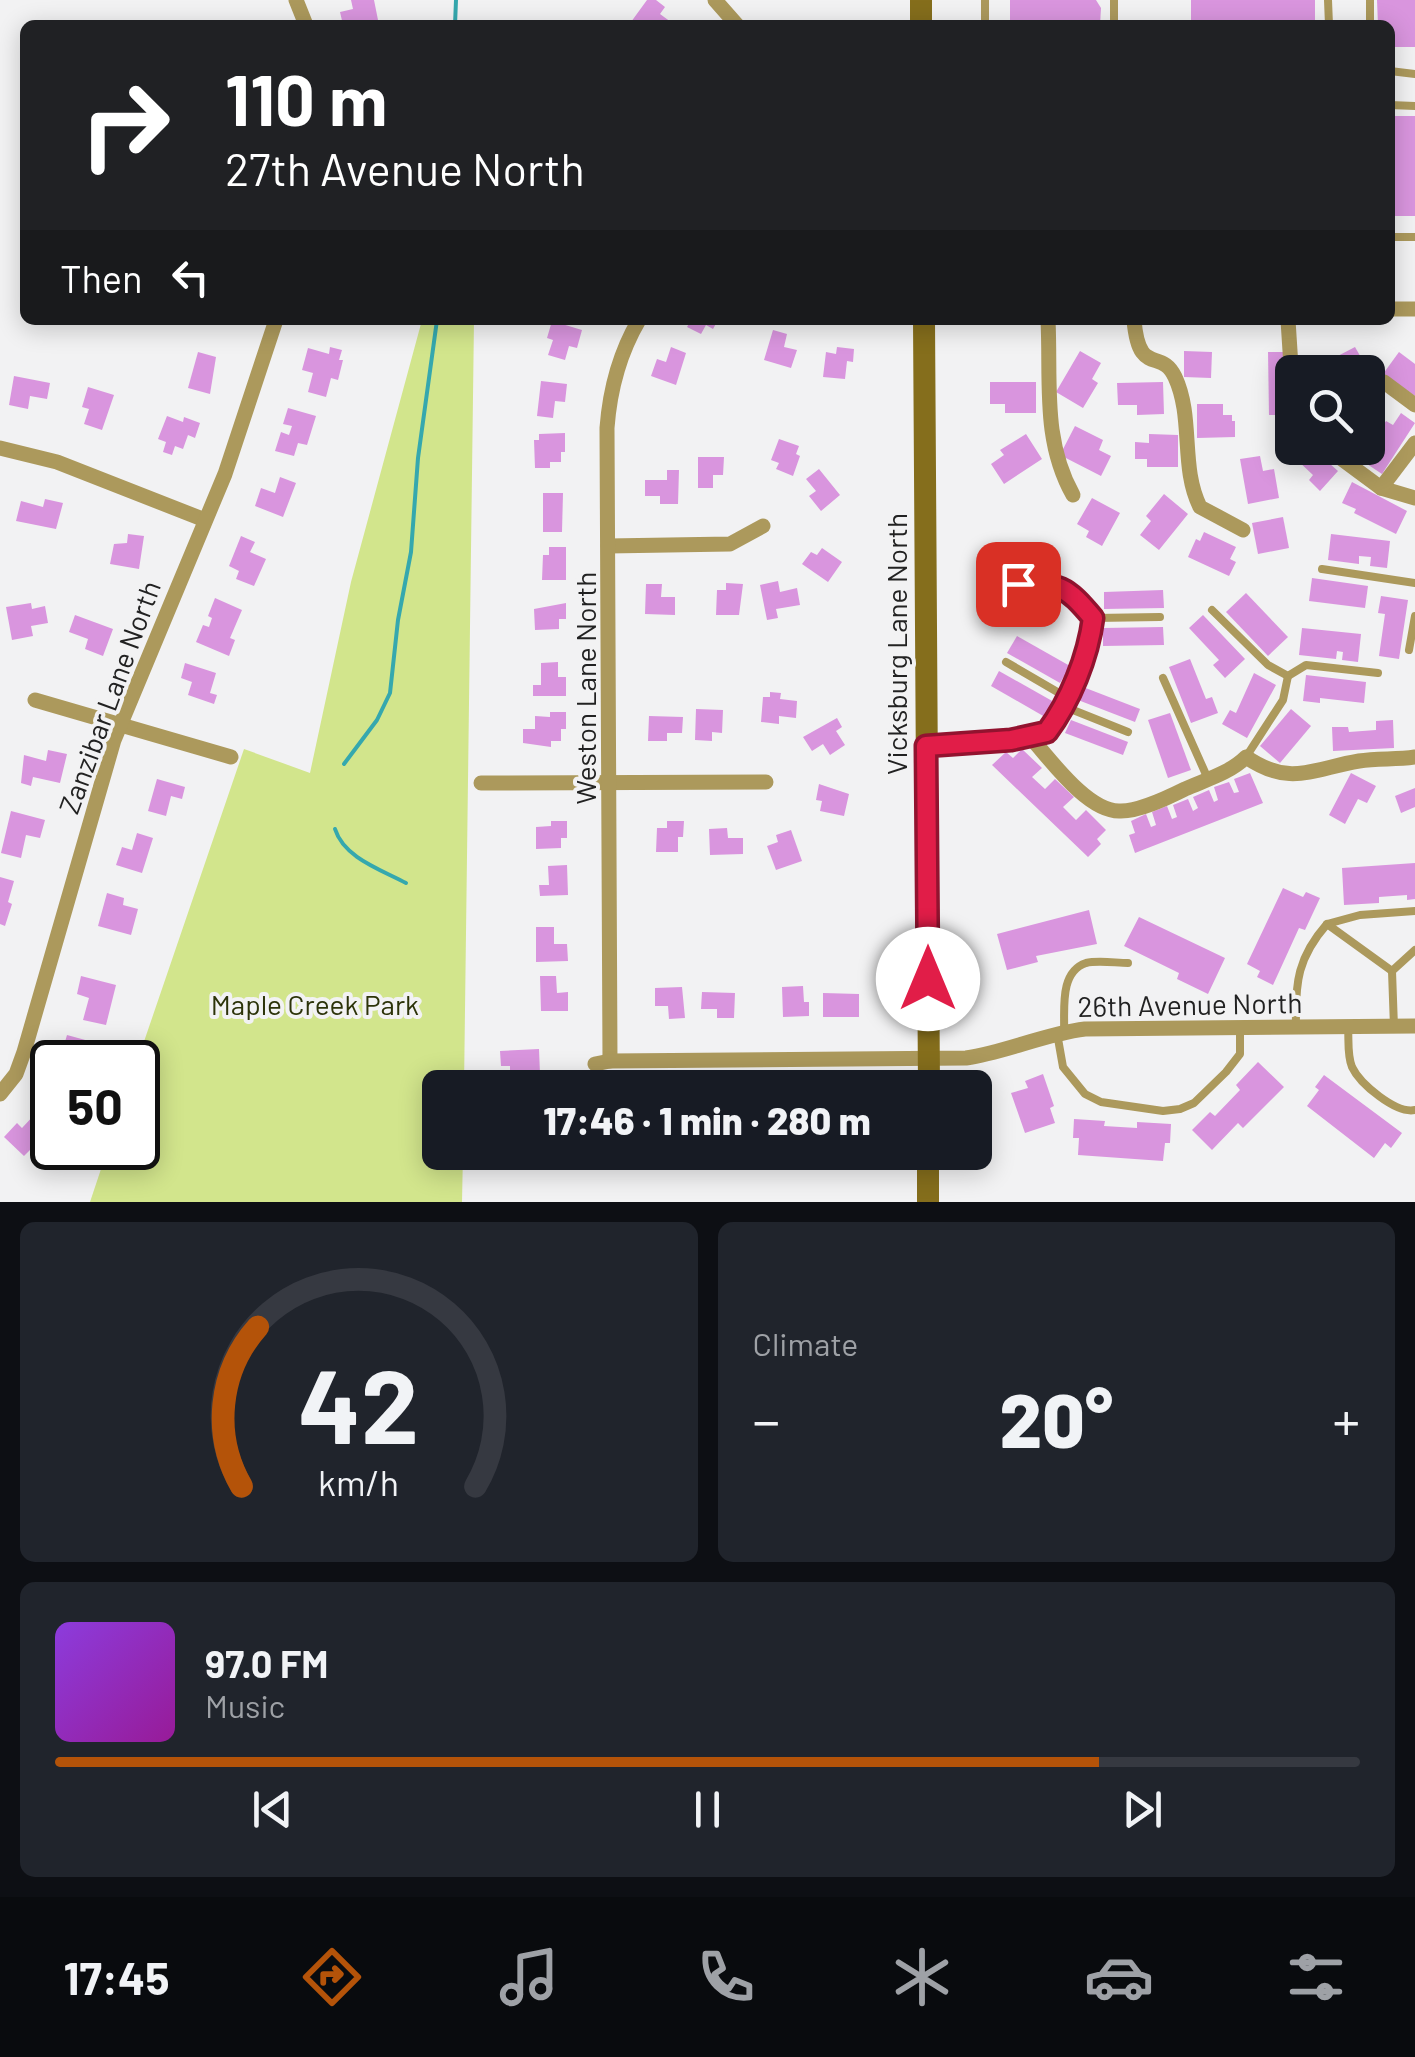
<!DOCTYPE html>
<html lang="en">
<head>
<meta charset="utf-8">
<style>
	:root { --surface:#171b24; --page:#20242c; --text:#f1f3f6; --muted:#9ea1a6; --line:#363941; --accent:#b45309 }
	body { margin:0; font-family:Barlow,sans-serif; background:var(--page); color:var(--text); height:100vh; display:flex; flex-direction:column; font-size:38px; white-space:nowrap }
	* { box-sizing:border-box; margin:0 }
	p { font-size:32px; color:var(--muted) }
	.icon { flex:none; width:55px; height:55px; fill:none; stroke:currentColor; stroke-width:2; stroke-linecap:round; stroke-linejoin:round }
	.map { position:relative; height:1202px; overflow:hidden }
	.details { display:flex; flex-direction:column; gap:20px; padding:20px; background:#0d0f14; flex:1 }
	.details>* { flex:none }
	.banner { position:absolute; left:20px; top:20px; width:1375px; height:305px; border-radius:15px; box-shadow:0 5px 25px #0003; background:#202124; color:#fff; overflow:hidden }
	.tools { position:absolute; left:1275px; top:355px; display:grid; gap:20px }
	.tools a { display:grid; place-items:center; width:110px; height:110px; border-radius:15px; background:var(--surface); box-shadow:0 5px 25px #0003; font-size:50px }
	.speed { position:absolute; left:30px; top:1040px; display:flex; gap:20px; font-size:50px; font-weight:700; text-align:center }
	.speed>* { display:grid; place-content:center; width:130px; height:130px; border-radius:50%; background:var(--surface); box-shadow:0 5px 25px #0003; line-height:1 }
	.speed .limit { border:5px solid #111; border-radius:15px; background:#fff; color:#111 }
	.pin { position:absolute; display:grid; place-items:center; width:85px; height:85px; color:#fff; margin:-42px; border-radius:20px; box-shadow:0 5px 15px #0006 }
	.me { position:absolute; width:110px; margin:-55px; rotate:0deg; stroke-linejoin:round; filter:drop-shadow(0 0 8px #0008) }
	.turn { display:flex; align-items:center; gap:35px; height:210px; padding:0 40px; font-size:45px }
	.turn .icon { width:130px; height:130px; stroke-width:2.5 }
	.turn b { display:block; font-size:70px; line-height:85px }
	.then { display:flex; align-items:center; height:95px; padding:0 40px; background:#0003; gap:20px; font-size:38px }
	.big { font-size:75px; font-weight:800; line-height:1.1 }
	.details .tile { flex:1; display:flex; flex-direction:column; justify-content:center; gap:15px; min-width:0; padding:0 35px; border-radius:15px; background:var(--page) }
	.details .dial { align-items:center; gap:0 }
	.dial svg { height:260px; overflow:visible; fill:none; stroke:var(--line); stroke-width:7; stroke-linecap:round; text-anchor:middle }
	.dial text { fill:var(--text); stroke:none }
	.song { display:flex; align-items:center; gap:30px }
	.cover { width:120px; height:120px; border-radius:15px; background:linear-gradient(135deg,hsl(270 70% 55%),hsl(300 70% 35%)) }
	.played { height:10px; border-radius:5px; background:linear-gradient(90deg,var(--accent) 80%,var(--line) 80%) }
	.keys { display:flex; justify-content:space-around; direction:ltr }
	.heat { display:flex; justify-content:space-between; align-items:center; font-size:55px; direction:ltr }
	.details .tiles { flex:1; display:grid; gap:20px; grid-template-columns:1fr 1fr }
	.tile:last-child { grid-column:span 2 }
	.trip { position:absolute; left:422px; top:1070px; width:570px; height:100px; border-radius:15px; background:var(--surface); box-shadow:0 5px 25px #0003; font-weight:800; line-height:100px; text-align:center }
	.tab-bar { display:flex; height:160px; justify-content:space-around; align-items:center; background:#090b0e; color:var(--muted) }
	.tab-bar .icon { width:70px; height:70px }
	.tab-bar .current { color:var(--accent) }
	.tab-bar b { font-size:45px; color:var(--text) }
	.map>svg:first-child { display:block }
	.green { fill:#d2e58c }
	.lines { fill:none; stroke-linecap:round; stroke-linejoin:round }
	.stream { stroke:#35a8ae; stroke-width:4 }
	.building { fill:#d995de }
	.lane { stroke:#ac995c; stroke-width:8 }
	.street { stroke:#ac995c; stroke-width:15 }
	.secondary { stroke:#856e1c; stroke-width:22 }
	.route-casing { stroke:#92132f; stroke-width:25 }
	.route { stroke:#e11d48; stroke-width:18 }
	.labels { text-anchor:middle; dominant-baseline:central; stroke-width:8; stroke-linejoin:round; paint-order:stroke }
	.street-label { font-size:28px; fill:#222; stroke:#f2f2f3 }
	.park-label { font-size:28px; fill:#2c3309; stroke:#f2f2f3 }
</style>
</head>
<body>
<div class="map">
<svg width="1415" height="1202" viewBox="0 0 1415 1202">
	<rect width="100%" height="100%" fill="#f2f2f3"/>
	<polygon class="green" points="422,320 474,320 464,1087 440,1088 440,1152 463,1153 462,1202 90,1202 108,1148 138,1148 137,1062 244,749 310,773 351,582"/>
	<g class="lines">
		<g class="stream">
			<polyline points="455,25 456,0"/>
			<polyline points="344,764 377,720 390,693 398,620 411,552 418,458 437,320"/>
			<path d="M335,829C344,858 382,870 406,883"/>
		</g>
	</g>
	<g class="building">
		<polygon points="351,0 374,0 379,25 343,25 340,12 353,9"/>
		<polygon points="647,0 656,0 665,7 660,14 675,25 631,22"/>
		<polygon points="1010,0 1096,0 1101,8 1100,25 1010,25"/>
		<rect x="1191" y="0" width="124" height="25"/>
		<polygon points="1377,0 1415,0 1415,47 1390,47 1390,25 1378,25"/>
		<polygon points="1390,116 1415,116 1415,216 1392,216"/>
		<polygon points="691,320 718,320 713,329 706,325 701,334 687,327"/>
		<polygon points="552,321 582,330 577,348 569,346 565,360 548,355 553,340 547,338"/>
		<polygon points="773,330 787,334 784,347 797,350 791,368 764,360"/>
		<polygon points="330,347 342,350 339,360 343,360 338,380 331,378 326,397 308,392 313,373 302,370 308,348 329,354"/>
		<polygon points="671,347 686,353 676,385 651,376 657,359 666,362"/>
		<polygon points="837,347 854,349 853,362 847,361 845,379 823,377 826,352 836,354"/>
		<polygon points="1355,347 1367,368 1358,372 1307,372"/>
		<polygon points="1080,351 1101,363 1092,379 1098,383 1083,408 1056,392"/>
		<polygon points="1184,351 1212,352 1211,378 1184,377"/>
		<polygon points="198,352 216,357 210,394 188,388"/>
		<polygon points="1268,352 1284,352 1285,415 1269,415"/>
		<polygon points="1399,352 1415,364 1415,396 1383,374"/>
		<polygon points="14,376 50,383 47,399 30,396 28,409 9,405"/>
		<polygon points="541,381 567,384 565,402 555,401 553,418 537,416"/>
		<polygon points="990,382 1036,382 1036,413 1005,413 1005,404 990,404"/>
		<polygon points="1163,382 1164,414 1137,415 1137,405 1118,405 1117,383"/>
		<polygon points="88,387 114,395 102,430 84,424 89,409 82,407"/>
		<polygon points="1197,404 1223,404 1223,415 1232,415 1232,421 1235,421 1235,437 1197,438"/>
		<polygon points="288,408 316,416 307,445 298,443 294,456 275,451 281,432 289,435 292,426 283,424"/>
		<polygon points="1401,413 1415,423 1382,474 1361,460 1386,421 1393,425"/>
		<polygon points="167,416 183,422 184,417 200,423 195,438 188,435 183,449 175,446 172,455 163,452 166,442 158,439"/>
		<polygon points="1075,426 1103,440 1099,450 1111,456 1101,476 1060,455"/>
		<polygon points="1292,430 1292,448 1312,448 1338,471 1320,491 1309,480 1313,475 1280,444"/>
		<polygon points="565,433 565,452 561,452 561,462 550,462 550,468 535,468 534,440 539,440 539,434"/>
		<polygon points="1026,434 1042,459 1004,484 991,464 1004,455 1000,450"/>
		<polygon points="1149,434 1178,435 1178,467 1147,467 1147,459 1135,459 1135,442 1149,443"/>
		<polygon points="779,439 799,446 796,454 800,456 793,476 776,469 779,463 771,460"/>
		<polygon points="1260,456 1263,471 1274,469 1279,498 1248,504 1240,459"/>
		<polygon points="698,457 724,457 723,475 713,475 713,488 698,488"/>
		<polygon points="819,469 840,495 821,511 809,496 816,491 806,479"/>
		<polygon points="667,470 679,470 678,504 660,504 660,496 645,496 645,480 667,480"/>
		<polygon points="280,477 296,483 283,517 255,506 261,488 275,493"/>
		<polygon points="1352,482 1407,511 1396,534 1354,513 1356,509 1342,503"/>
		<polygon points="543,493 563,493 562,532 543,532"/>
		<polygon points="1164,494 1188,514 1159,550 1140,535 1151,521 1146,516"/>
		<polygon points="1092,498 1120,513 1102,546 1086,537 1089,531 1077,524"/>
		<polygon points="45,499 63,503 56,529 16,521 21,501 43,507"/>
		<polygon points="1283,517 1289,548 1258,554 1252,523"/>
		<polygon points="1204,532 1236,547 1230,559 1236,562 1229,576 1188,557 1196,539 1200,541"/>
		<polygon points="128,534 144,536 139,569 110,564 114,544 127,543"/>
		<polygon points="1331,534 1390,541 1387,568 1370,566 1371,557 1359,556 1359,564 1328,560"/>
		<polygon points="241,536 255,542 250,552 266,559 254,586 236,579 239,571 229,566"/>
		<polygon points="549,547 566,547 566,580 542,580 543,555 549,555"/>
		<polygon points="822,548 842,562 828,582 802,564 811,552 817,555"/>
		<polygon points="1052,557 1052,575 990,576 990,558"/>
		<polygon points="1312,578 1368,586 1365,608 1309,601"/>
		<polygon points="778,581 780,592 797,588 800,605 776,609 778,618 767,620 760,585"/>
		<polygon points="726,583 743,584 739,615 716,615 717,590 726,590"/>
		<polygon points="646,584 662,584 661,597 675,597 675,615 645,614"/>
		<polygon points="1163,590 1164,608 1104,609 1104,592"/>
		<polygon points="1246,593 1288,637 1268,656 1226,612"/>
		<polygon points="991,594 1052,595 1052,611 991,610"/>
		<polygon points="1381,596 1408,600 1399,659 1379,656 1385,614 1378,613"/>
		<polygon points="215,598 242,610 230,638 235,640 229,656 196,642 203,625 209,627 212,618 208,616"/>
		<polygon points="31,603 32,609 45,606 48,623 31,626 33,636 12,640 6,607"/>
		<polygon points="566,603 566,619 559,619 559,629 535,630 534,609"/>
		<polygon points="75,615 113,629 103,656 85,649 88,639 69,632"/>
		<polygon points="1203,615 1245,659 1225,678 1213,665 1219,660 1189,628"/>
		<polygon points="1163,627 1164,645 1103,646 1103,628"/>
		<polygon points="1302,628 1361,634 1358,662 1342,660 1343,652 1337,651 1336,659 1299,655"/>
		<polygon points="1017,636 1070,666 1060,683 1007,653"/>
		<polygon points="1190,659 1206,699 1212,697 1218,713 1191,723 1169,667"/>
		<polygon points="558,662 558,677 566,677 566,696 533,696 533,685 541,685 541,663"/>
		<polygon points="185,663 216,673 210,693 217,695 214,704 188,695 192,682 181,678"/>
		<polygon points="999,671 1054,702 1045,717 991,686"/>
		<polygon points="1254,673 1276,685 1247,738 1222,724 1230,710 1236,713"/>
		<polygon points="1306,675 1366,682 1364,703 1320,698 1320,703 1303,701"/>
		<polygon points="1083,687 1140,709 1135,722 1078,700"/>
		<polygon points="770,692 781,693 780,699 797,701 796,718 779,716 779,724 761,722 763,697 770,697"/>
		<polygon points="696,709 723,710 722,733 712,732 712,741 695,740"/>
		<polygon points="1291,709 1311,726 1280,763 1260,746"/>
		<polygon points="550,712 566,712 566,729 561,729 561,741 551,741 551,747 523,743 523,729 535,729 535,716 550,717"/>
		<polygon points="1170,713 1191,770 1168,778 1148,720"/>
		<polygon points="649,716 683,717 682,733 667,733 667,741 648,741"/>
		<polygon points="837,718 842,727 836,731 845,745 830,755 823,744 812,751 803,737"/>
		<polygon points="1071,720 1128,742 1123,755 1065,733"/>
		<polygon points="1393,720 1394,748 1333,751 1332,727 1348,727 1349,732 1376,730 1376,721"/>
		<polygon points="1022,749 1042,768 1032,777 1045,789 1055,779 1074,797 1063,807 1076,820 1086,810 1106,830 1097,839 1101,844 1088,857 992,765 1006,752 1013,758"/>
		<polygon points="48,750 67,754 60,783 33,777 31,786 21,783 24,755 46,761"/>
		<polygon points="1250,773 1263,803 1135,853 1129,835 1135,833 1131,821 1146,814 1151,827 1156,825 1152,812 1167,806 1172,819 1177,817 1173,805 1188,799 1193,811 1198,808 1193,797 1209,790 1214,802 1218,800 1214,787 1229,782 1234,793 1239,792 1234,779"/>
		<polygon points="1351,773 1376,786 1367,803 1358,799 1345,824 1329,815"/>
		<polygon points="157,779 185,787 182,799 171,796 166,816 148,811"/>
		<polygon points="819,784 849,794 844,816 820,811 822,801 816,800"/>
		<polygon points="1415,788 1415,807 1401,813 1395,796"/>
		<polygon points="11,811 45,820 40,838 26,835 21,858 1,853"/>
		<polygon points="551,821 567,821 567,838 561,838 561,848 536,849 536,827 551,826"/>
		<polygon points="667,821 684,821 683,837 678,837 678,852 656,852 657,828 667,828"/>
		<polygon points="727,828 728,838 743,838 743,854 710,855 709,829"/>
		<polygon points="791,830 802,861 776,870 767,846 778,842 776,835"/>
		<polygon points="137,833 153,838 142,873 116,865 122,847 132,850"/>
		<polygon points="1415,863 1415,899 1407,900 1407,895 1379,897 1379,903 1344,905 1342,868"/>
		<polygon points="567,865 568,895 540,896 539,885 549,885 548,866"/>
		<polygon points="0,877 14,881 8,902 12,904 5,926 0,924"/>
		<polygon points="1283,888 1303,897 1306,892 1320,898 1305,930 1299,928 1273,985 1257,977 1260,971 1247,964"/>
		<polygon points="107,893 124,898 123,905 138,909 131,935 98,926"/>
		<polygon points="1089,910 1097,944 1036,956 1038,962 1007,970 997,934"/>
		<polygon points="1139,917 1225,958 1208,994 1177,979 1179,973 1124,946"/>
		<polygon points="536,927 554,927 554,944 567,944 568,961 536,962"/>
		<polygon points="81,976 116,985 106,1025 83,1020 89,998 77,994"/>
		<polygon points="540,976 556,976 557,993 568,992 568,1011 541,1011"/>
		<polygon points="803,986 804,1002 809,1002 809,1016 783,1017 782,987"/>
		<polygon points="682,987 685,1018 669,1019 668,1006 655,1006 655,988"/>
		<polygon points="702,992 735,993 734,1018 717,1018 717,1009 701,1009"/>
		<polygon points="823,993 859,994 859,1017 823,1017"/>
		<polygon points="67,1035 89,1041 87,1049 95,1051 92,1061 84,1059 83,1062 59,1062"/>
		<polygon points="539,1049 540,1074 510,1073 510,1066 501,1066 500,1051"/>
		<polygon points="1258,1062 1284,1087 1243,1128 1238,1123 1212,1150 1192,1130 1210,1112 1215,1116 1240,1090 1236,1085"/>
		<polygon points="1043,1074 1054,1106 1050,1108 1055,1123 1025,1133 1011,1093 1028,1088 1025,1081"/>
		<polygon points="1324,1075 1402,1133 1391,1148 1385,1143 1374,1158 1307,1106 1319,1090 1315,1087"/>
		<polygon points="36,1113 52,1129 52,1133 46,1140 43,1137 24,1156 4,1137 17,1123 22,1128"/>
		<polygon points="1074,1119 1105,1121 1104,1126 1137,1128 1137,1122 1171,1124 1170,1143 1165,1143 1163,1161 1078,1155 1079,1138 1073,1138"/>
	</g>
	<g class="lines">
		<g class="lane">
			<polyline points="985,0 985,25"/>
			<polyline points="1114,0 1114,25"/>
			<polyline points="1328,0 1329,25"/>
			<polyline points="1370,0 1370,25"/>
			<polyline points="1390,71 1415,74"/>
			<polyline points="1390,105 1415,106"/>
			<polyline points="1390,237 1415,237"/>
			<polyline points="1322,569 1415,583"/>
			<polyline points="1212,610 1268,665 1288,676 1306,665 1378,673"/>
			<polyline points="1095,618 1160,617"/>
			<polyline points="1409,650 1415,616"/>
			<polyline points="1006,662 1066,697"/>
			<polyline points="1163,678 1208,779"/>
			<polyline points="1063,706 1128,732"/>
			<polyline points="1246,757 1283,700 1288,676"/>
			<polyline points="1327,924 1360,915 1415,911"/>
			<path d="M1296,1025C1295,982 1298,957 1327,924L1392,971"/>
			<path d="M1348,1027C1349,1040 1347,1055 1352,1067C1360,1084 1396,1114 1415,1110"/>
			<polyline points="1394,1027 1392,971 1415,950"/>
			<path d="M1064,1031C1065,1010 1059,972 1086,963C1098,960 1116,963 1128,963"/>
			<polyline points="1057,1033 1063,1067 1085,1094 1101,1102 1163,1111 1180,1109 1194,1103 1226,1072 1240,1054 1240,1028"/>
		</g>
		<g class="street">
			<polyline points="296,0 306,25"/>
			<polyline points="715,0 737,25"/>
			<polyline points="1390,309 1415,309"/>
			<path d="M1048,320C1051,381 1042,440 1073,495"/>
			<path d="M1134,320C1139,378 1161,347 1175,377C1194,418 1180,467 1200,507L1243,530"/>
			<polyline points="1288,320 1292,382"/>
			<polyline points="1368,378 1384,382 1415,405"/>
			<polyline points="0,448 57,462 205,520"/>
			<polyline points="1327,448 1381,488 1415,498"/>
			<polyline points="1381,488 1415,443"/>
			<polyline points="608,546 730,544 763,526"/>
			<path d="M991,585C1045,584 1057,573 1093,618C1090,641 1065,719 1047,732C1042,735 1036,736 1031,738"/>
			<polyline points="35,700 231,757"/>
			<path d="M926,746L1031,738C1050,759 1087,811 1119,811C1138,812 1167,798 1185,789C1205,780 1230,773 1246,757C1290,787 1312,769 1359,761C1378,758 1397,760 1415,757"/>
			<polyline points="481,783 766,782"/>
			<path d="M610,1061L607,428C610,388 619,354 639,320"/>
			<path d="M595,1064L610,1061L966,1058C1007,1052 1044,1034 1085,1029L1415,1026"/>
			<polyline points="0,1094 16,1074 24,1052 114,740 225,474 276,320"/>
		</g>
		<g class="secondary">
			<polyline points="921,0 921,25"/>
			<polyline points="924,320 929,1088"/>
			<polyline points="928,1202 928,1152"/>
		</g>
	</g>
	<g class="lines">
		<defs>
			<path id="route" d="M928,979L926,746L1011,740L1047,732C1070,701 1088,657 1093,618C1066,586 1060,583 1018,584"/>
		</defs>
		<use href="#route" class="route-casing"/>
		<use href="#route" class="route"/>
	</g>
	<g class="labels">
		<g class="street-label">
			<text transform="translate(896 644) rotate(-90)">Vicksburg Lane North</text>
			<text transform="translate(585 688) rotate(-90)">Weston Lane North</text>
			<text transform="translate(109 697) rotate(-70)">Zanzibar Lane North</text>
			<text transform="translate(1190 1004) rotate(-1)">26th Avenue North</text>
		</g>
		<g class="park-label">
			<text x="315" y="1004">Maple Creek Park</text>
		</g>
	</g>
</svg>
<div class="tools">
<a><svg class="icon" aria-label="search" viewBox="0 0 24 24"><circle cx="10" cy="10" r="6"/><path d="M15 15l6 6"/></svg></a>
</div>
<div class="speed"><div class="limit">50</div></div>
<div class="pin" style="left:1018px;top:584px;background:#d93025"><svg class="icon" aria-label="arrive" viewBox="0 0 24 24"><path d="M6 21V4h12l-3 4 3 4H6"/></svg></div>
<svg class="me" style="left:928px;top:979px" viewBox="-20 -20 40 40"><circle r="19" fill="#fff"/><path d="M0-13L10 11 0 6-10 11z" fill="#e11d48"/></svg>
<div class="trip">17:46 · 1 min · 280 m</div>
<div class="banner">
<div class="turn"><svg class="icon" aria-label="right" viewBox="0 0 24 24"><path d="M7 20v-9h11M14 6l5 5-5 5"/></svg><div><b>110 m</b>27th Avenue North</div></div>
<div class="then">Then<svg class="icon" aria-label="left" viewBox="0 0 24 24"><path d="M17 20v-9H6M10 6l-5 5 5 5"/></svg></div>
</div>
</div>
<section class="details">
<div class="tiles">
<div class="tile dial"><svg viewBox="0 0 100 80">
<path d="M14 69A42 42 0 1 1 86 69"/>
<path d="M14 69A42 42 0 0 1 19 20" stroke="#b45309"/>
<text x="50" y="56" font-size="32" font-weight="700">42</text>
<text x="50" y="72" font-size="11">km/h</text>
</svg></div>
<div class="tile"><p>Climate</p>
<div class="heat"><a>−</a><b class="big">20°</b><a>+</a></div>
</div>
<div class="tile">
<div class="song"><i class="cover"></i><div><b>97.0 FM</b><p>Music</p></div></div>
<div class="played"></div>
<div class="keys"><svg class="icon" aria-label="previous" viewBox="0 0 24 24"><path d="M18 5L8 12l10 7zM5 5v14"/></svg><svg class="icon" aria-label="pause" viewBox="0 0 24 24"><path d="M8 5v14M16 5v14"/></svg><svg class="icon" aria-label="next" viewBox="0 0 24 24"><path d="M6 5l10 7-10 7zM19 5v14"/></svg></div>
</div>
</div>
</section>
<nav class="tab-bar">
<b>17:45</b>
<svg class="icon current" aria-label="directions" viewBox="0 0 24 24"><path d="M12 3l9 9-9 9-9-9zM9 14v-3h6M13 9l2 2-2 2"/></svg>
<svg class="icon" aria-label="music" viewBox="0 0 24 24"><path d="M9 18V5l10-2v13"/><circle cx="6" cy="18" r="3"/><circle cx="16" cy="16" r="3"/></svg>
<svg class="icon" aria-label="phone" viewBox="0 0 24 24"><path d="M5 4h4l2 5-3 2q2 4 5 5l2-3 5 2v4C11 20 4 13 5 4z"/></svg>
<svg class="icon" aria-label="climate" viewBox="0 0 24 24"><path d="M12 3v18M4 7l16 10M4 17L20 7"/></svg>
<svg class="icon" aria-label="car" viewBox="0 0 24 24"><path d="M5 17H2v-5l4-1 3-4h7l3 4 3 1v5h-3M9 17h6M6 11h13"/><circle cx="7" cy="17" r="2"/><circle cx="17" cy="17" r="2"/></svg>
<svg class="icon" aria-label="filters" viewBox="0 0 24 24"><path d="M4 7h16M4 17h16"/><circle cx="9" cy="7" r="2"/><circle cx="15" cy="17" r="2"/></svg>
</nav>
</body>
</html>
